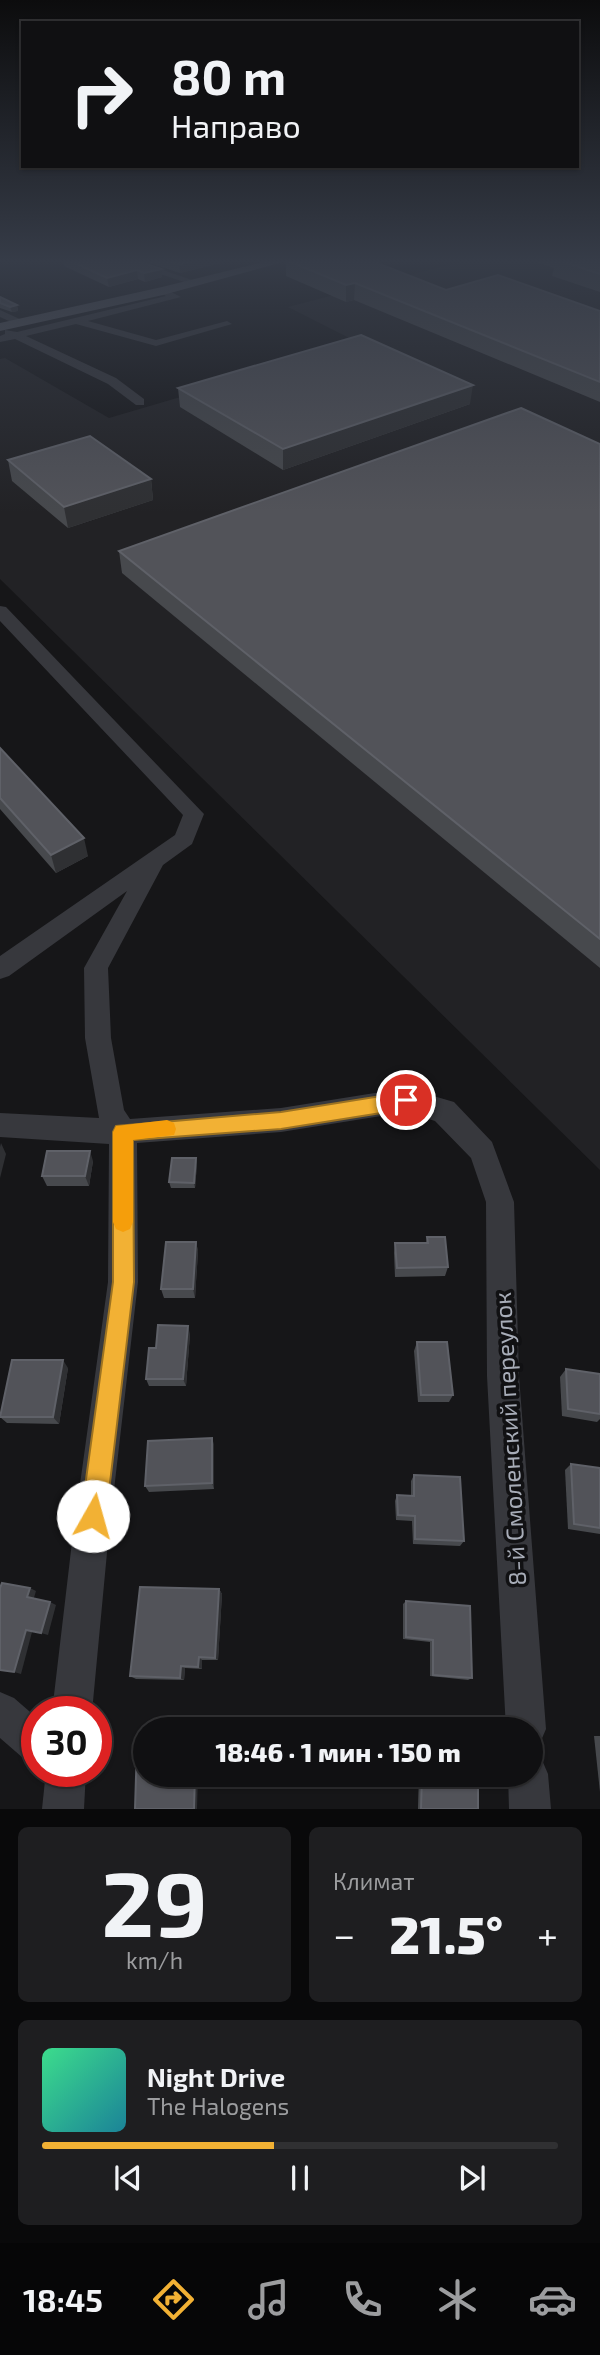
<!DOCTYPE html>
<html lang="ru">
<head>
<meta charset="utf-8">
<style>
	:root { --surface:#101012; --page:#1e1e20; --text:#f1f3f6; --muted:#9c9d9f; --line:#303032; --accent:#f2b134 }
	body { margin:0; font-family:"Exo 2",sans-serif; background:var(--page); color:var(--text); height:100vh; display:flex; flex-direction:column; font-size:26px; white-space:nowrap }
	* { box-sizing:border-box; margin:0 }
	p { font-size:23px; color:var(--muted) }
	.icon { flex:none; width:38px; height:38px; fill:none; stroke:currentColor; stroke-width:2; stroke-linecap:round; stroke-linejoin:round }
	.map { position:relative; height:1809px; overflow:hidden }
	.drawer { display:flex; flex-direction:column; gap:18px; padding:18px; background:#09090a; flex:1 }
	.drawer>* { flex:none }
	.hud { position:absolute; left:21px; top:21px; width:558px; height:147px; border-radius:0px; box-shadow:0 2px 5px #0004,0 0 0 2px var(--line); background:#101012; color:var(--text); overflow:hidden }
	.speed { position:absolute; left:21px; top:1696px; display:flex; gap:14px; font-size:35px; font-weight:700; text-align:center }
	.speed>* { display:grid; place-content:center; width:91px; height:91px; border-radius:50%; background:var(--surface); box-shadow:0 2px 5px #0004,0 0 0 2px var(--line); line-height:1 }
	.speed .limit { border:10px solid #d22; background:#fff; color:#111 }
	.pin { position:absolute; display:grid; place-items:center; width:60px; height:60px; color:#fff; margin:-30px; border:4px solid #fff; border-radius:50%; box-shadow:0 2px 7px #0007 }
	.me { position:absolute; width:77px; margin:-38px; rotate:7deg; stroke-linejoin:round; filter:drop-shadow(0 0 5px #0008) }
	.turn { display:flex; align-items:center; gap:24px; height:147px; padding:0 35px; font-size:32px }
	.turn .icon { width:91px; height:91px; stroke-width:2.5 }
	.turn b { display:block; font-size:49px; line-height:60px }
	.big { font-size:52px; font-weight:800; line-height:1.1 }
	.drawer .widget { flex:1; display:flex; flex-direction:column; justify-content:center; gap:10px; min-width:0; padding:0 24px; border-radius:10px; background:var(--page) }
	.drawer .dial { align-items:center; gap:0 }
	.dial b { font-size:91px; line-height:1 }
	.song { display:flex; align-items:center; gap:21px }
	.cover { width:84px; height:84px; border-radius:10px; background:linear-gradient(135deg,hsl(150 70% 55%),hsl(190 70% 35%)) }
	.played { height:7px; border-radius:4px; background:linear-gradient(90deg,var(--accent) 45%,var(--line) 45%) }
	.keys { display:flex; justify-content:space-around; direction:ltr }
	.heat { display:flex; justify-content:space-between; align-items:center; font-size:38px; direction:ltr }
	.drawer .tiles { flex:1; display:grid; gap:18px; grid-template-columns:1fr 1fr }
	.widget:last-child { grid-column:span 2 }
	.trip { position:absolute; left:133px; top:1717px; width:410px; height:70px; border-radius:35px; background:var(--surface); box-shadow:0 2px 5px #0004,0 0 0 2px var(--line); font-weight:800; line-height:70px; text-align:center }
	.tab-bar { display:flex; height:112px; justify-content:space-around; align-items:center; background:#060607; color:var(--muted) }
	.tab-bar .icon { width:49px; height:49px }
	.tab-bar .selected { color:var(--accent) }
	.tab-bar b { font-size:32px; color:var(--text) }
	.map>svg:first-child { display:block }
	.built { fill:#222225 }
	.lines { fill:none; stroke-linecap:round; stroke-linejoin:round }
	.minor { fill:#37383d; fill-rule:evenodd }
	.major { fill:#53555c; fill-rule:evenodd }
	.wall { fill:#47494d }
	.shaded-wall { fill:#2f3033 }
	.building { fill:#525359; stroke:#5f6168; stroke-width:2 }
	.route { fill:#f2b134; stroke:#9d7322; stroke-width:2 }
	.slow { fill:#f59e0b }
	.labels { text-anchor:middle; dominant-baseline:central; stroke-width:7; stroke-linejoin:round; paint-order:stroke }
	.near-street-label { font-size:24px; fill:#a8adb8; stroke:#111113 }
</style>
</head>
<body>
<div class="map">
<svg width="600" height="1809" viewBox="0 0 600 1809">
	<rect width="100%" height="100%" fill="#161618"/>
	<polygon class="built" points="471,259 600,259 600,1170 0,579 0,359 5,358 109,418 361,344 288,307"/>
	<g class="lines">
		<g class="minor">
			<polygon points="116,259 130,259 198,282 190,284"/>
			<polygon points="163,288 181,297 88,321 156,340 227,321 232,324 156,346 76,324 26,336 116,378 144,399 144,405 136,405 108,384 15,339 0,342 0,336 5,334 5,330 17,332 166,296 158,291"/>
			<polygon points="0,310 24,321 25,323 20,326 0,317"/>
			<polygon points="0,606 6,607 204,814 192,844 163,865 108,968 111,1038 124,1110 130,1119 281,1108 406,1088 454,1102 492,1142 514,1202 519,1376 546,1729 540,1743 530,1747 530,1729 506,1729 487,1376 486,1202 471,1158 435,1121 406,1112 281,1132 137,1143 138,1282 108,1542 92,1712 52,1712 72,1542 108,1282 109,1144 0,1137 0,1113 99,1118 85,1038 84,968 127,891 9,976 0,979 0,956 175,835 183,815 0,621"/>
			<polygon points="0,1692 14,1698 37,1718 37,1764 23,1758 0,1738"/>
			<polygon points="530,1755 542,1760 548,1774 551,1809 509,1809 508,1774 530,1774"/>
			<polygon points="46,1771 86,1771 84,1809 42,1809"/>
		</g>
		<polygon class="major" points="275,259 294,259 163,295 0,331 0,323 162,287"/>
	</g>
	<g class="wall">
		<polygon points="63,259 132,259 162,277 145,282 138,279 109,287 64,266"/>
		<polygon points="137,259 228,259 228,261 180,273"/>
		<polygon points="529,259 600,259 600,292 552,276 554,268"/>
		<polygon points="286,260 446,290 600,311 600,402 354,300 346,302 286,276"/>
		<polygon points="0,297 17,305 18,311 12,312 0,308"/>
		<polygon points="178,388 470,404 283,470 180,407"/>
		<polygon points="600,444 600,968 122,573 119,551"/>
		<polygon points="8,460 151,479 153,500 68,528 12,481"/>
		<polygon points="0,748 88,856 56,873 0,809"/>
		<polygon points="196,1158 197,1164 195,1188 171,1188 169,1182"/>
		<polygon points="93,1161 89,1186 47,1186 42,1176"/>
		<polygon points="427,1237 448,1267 445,1276 395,1277 394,1253 395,1243 426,1243"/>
		<polygon points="196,1242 198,1251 195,1298 164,1298 161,1289"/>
		<polygon points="190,1334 186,1386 149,1386 146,1379 156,1348"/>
		<polygon points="417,1342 453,1395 449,1402 418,1402 414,1351"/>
		<polygon points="68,1368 59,1424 7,1423 0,1417"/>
		<polygon points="566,1369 600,1374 600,1419 597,1422 562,1416 560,1377"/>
		<polygon points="214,1444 214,1489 149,1492 145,1486"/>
		<polygon points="571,1464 600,1468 600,1534 568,1529 565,1470"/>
		<polygon points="414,1475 464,1541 460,1546 413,1544 412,1521 396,1520 395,1501 397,1495 411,1496 411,1481"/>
		<polygon points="219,1589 222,1594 218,1660 202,1660 202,1669 185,1668 184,1680 136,1679 130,1676"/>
		<polygon points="406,1601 472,1678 468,1680 430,1676 430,1642 403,1639 403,1604"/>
		<polygon points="594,1736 600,1736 600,1792"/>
		<polygon points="419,1774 478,1774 478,1809 418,1809"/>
	</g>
	<g class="shaded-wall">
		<polygon points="203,259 228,259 228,261 180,273 179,264"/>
		<polygon points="162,269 162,277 145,282 144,273"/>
		<polygon points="137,270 138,279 109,287 107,278"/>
		<polygon points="355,283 354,300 346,302 346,285"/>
		<polygon points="17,305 18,311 12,312 10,307"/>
		<polygon points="473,385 470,404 283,470 283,449"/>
		<polygon points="151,479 153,500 68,528 64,507"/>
		<polygon points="84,838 88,856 56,873 51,855"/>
		<polygon points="1,1143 6,1154 0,1178 0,1147"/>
		<polygon points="90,1151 93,1161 89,1186 85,1176"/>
		<polygon points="196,1158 197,1164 195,1188 194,1183"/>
		<polygon points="196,1242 198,1251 195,1298 193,1289"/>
		<polygon points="188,1326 190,1334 186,1386 183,1379"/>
		<polygon points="63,1360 68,1368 59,1424 53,1417"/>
		<polygon points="212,1438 214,1444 214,1489 212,1483"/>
		<polygon points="30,1588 36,1591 33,1601 27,1597"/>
		<polygon points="219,1589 222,1594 218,1660 215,1658"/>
		<polygon points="50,1602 56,1605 48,1635 41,1633"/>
		<polygon points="26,1630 32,1632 21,1674 14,1672"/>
		<polygon points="199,1657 202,1660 202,1669 198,1667"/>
		<polygon points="181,1666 185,1668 184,1680 180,1678"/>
		<polygon points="195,1774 198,1774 197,1809 194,1809"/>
	</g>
	<g class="building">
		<polygon points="66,259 132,259 162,269 144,273 137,270 107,278"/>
		<polygon points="162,259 203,259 179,264"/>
		<polygon points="290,259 367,259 446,290 498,275 600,311 600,382 355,283 346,285 286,260"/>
		<polygon points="555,259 600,259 600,274"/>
		<polygon points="0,297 17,305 10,307 0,303"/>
		<polygon points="361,335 473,385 283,449 178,388"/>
		<polygon points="521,408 600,444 600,939 119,551"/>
		<polygon points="90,436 151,479 64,507 8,460"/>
		<polygon points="0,748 84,838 51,855 0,798"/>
		<polygon points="47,1151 90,1151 85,1176 42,1176"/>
		<polygon points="172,1158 196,1158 194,1183 169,1182"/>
		<polygon points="427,1237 445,1237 448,1267 397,1268 395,1243 428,1243"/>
		<polygon points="166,1242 196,1242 193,1289 161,1289"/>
		<polygon points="158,1325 188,1326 183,1379 146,1379 149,1348 156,1348"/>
		<polygon points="417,1342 447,1342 453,1395 421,1395"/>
		<polygon points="12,1360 63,1360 53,1417 0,1417"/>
		<polygon points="566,1369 600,1374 600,1414 568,1409"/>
		<polygon points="212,1438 212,1483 145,1486 148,1441"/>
		<polygon points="571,1464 600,1468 600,1528 574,1524"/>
		<polygon points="414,1475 460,1477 464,1541 415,1539 415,1516 398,1515 397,1495 414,1496"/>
		<polygon points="2,1583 30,1588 27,1597 50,1602 41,1633 26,1630 14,1672 0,1670 0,1588"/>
		<polygon points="140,1587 219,1589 215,1658 199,1657 198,1667 181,1666 180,1678 130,1676"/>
		<polygon points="406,1601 470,1606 472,1678 433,1675 433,1640 406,1637"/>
		<polygon points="145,1744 145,1774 195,1774 194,1809 135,1809 137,1745"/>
		<polygon points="422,1774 478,1774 478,1809 421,1809"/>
	</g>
	<linearGradient id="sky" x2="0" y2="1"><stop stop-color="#0c0c0d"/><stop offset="0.51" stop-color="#363c48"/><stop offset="1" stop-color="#363c48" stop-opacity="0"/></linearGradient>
	<rect width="600" height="512" fill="url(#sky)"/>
	<polygon class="route" points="406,1092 413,1095 415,1100 413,1106 406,1109 281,1129 133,1140 134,1282 106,1516 102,1525 93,1528 85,1525 81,1516 113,1282 113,1132 116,1126 281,1112"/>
	<polygon class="slow" points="167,1120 174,1123 176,1129 174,1135 133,1140 133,1222 130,1229 123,1232 116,1229 113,1222 113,1132 116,1126"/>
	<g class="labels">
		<g class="near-street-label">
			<text transform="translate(509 1439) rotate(-93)">8-й Смоленский переулок</text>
		</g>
	</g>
</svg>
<div class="speed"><div class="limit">30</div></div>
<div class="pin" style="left:406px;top:1100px;background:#d93025"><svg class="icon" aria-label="arrive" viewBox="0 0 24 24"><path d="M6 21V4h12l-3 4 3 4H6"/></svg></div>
<svg class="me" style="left:93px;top:1516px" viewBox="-20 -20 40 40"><circle r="19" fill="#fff"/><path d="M0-13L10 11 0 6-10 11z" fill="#f2b134"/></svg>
<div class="trip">18:46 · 1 мин · 150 m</div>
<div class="hud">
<div class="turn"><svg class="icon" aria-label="right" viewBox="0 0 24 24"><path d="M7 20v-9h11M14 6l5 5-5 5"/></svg><div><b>80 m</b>Направо</div></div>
</div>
</div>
<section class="drawer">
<div class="tiles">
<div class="widget dial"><b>29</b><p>km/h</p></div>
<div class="widget"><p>Климат</p>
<div class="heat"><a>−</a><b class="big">21.5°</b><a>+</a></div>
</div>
<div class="widget">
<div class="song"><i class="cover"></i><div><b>Night Drive</b><p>The Halogens</p></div></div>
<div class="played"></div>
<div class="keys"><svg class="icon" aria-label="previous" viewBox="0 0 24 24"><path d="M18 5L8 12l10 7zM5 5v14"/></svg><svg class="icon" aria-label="pause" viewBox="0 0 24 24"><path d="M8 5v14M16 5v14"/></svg><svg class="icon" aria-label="next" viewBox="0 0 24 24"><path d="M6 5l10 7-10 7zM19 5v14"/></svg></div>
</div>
</div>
</section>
<nav class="tab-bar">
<b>18:45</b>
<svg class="icon selected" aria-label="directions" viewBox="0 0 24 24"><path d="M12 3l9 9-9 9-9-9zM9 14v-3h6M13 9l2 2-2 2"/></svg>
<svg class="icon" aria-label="music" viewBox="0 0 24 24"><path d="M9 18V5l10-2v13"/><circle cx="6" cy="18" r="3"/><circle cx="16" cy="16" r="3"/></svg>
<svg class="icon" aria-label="phone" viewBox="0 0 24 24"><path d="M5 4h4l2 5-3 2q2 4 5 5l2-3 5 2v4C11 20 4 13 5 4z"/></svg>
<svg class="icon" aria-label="climate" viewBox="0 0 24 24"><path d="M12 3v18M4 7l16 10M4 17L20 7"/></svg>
<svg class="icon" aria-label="car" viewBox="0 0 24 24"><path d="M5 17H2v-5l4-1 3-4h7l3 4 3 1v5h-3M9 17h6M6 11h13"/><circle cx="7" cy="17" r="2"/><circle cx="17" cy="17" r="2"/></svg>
</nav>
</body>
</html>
